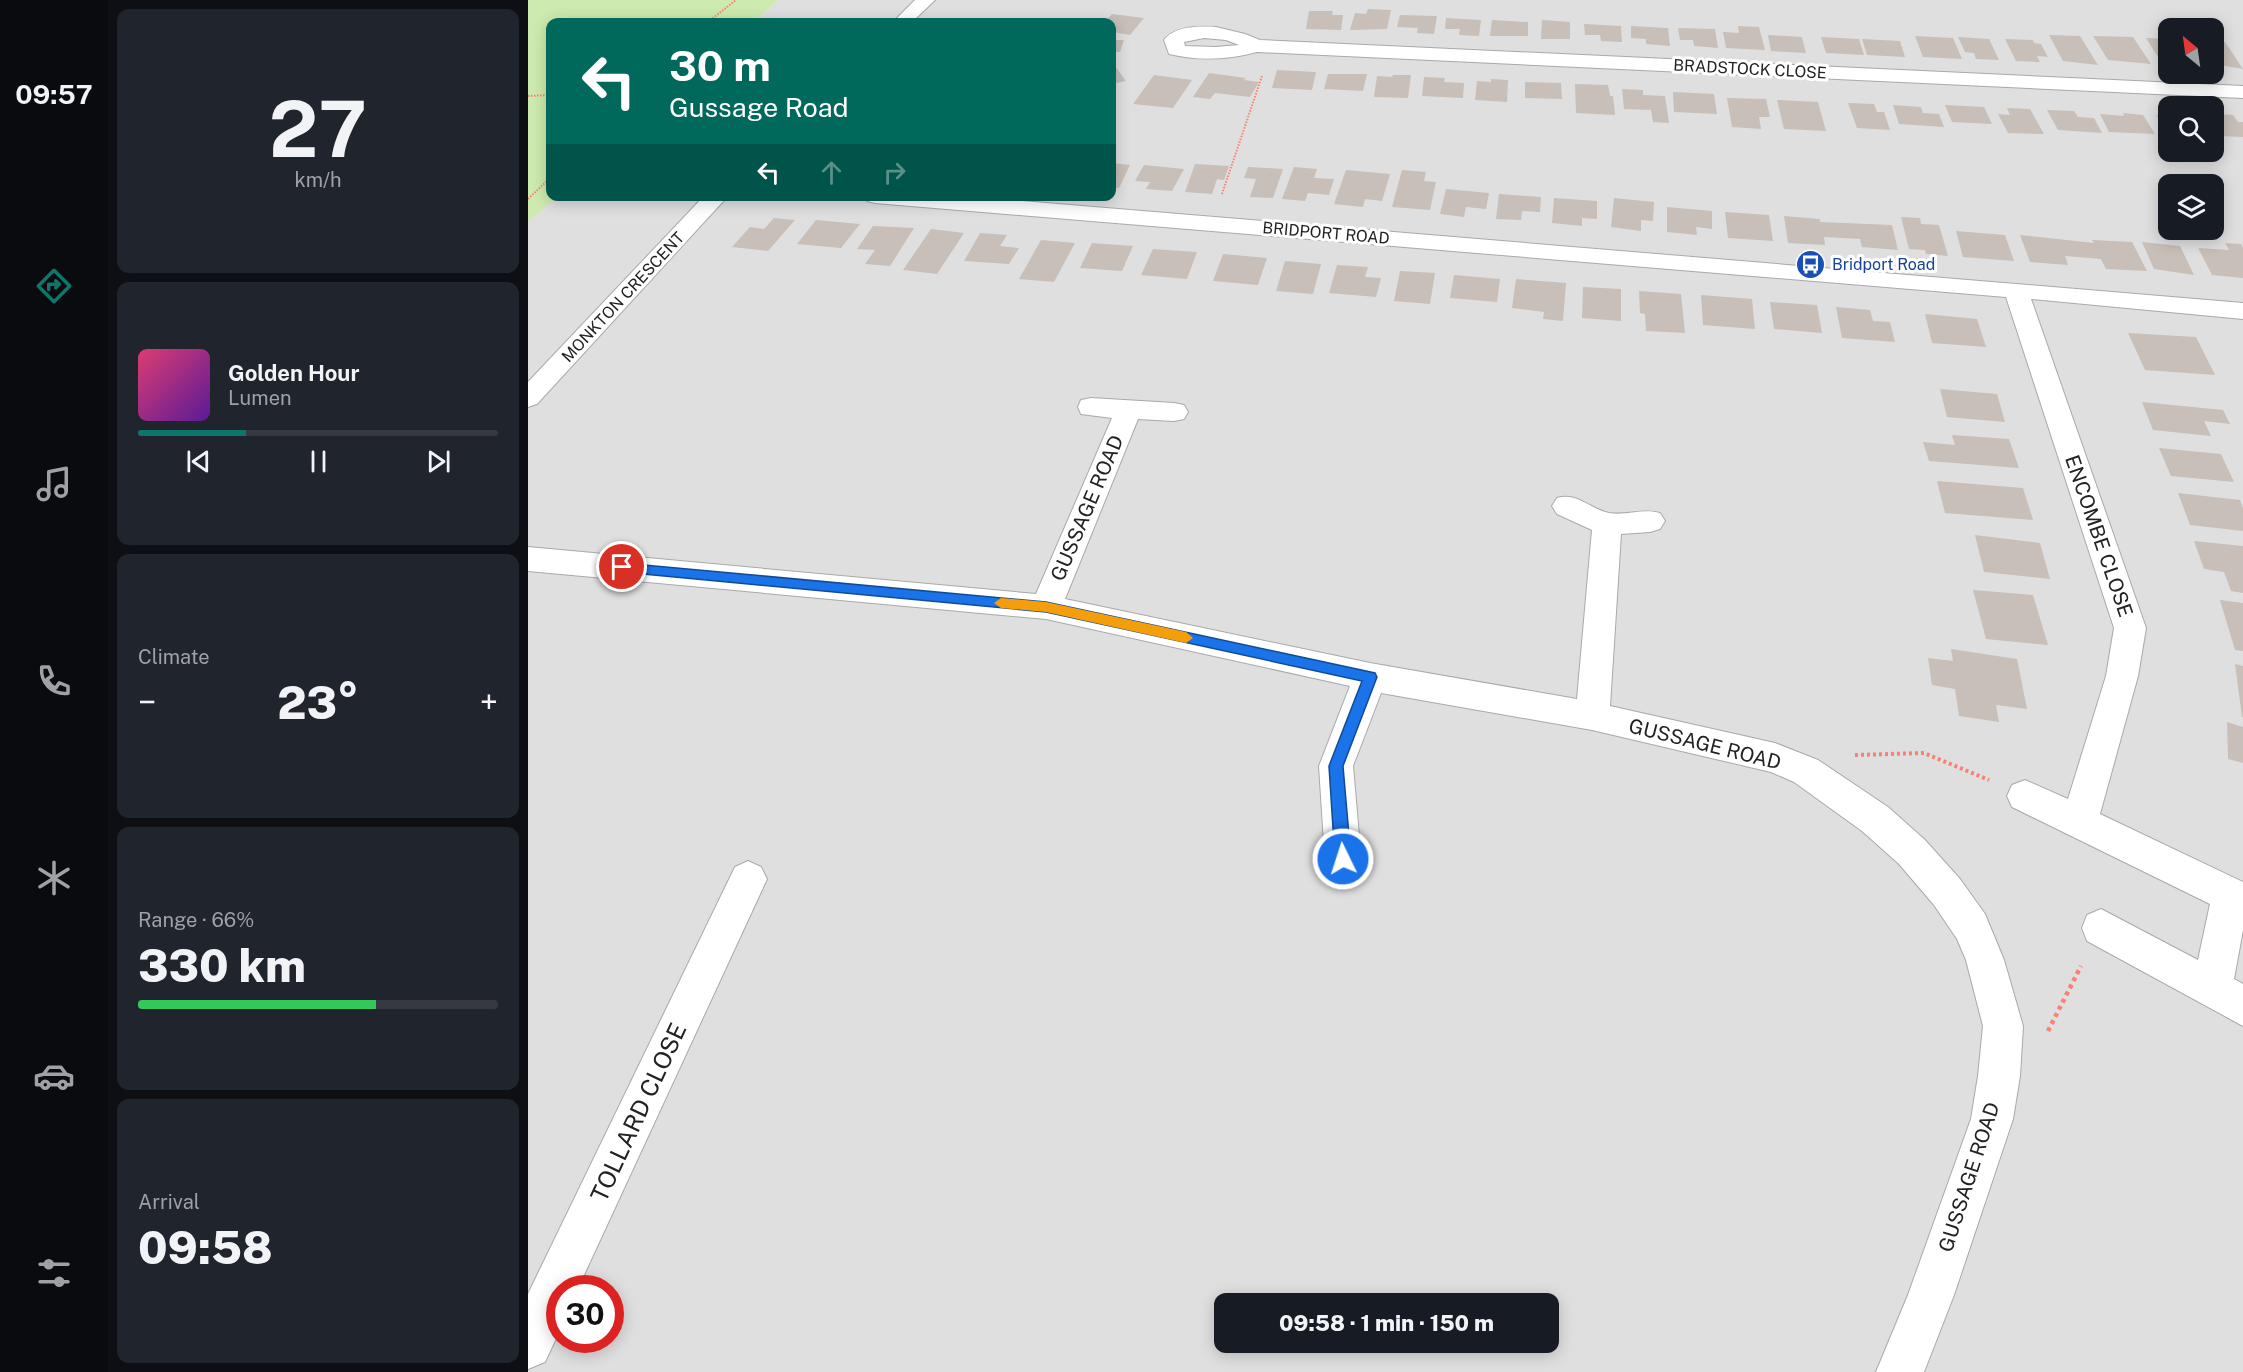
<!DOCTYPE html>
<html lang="en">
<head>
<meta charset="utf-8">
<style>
	:root { --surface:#171b24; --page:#20242c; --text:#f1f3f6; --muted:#9ea1a6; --line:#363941; --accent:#0f766e }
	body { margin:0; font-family:"Public Sans",sans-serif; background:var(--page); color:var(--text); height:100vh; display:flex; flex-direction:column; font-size:22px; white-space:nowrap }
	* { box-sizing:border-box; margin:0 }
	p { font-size:20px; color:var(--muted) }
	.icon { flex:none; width:33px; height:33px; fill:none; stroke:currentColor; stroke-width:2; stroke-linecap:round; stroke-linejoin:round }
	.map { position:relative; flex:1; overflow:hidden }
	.details { display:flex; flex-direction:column; gap:9px; padding:9px; background:#0d0f14; width:420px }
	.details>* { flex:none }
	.guide { position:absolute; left:18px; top:18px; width:570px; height:183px; border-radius:12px; box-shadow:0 3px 15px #0003; background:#00695c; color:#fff; overflow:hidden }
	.needle { width:39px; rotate:331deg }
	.controls { position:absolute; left:1630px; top:18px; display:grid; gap:12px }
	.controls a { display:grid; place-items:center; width:66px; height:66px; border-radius:12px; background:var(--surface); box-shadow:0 3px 15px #0003; font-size:30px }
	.speed { position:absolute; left:18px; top:1275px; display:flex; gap:12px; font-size:30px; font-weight:700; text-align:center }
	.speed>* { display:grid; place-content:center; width:78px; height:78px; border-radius:50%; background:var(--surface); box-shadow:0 3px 15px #0003; line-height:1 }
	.speed .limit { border:9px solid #d22; background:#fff; color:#111 }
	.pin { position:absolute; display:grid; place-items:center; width:51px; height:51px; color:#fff; margin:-26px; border:3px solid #fff; border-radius:50%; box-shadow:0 2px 6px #0007 }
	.me { position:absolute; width:66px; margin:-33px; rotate:356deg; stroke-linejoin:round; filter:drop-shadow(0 0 4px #0008) }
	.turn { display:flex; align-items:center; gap:21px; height:126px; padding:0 24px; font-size:27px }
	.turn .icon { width:78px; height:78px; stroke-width:2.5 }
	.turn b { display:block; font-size:42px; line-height:51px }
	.lanes { display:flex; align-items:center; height:57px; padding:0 24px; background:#0003; justify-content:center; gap:30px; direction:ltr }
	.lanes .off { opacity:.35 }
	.big { font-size:45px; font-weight:800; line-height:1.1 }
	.details .tile { flex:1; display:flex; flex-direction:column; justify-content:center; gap:9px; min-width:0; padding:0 21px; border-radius:12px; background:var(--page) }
	.details .dial { align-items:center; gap:0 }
	.dial b { font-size:78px; line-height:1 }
	.song { display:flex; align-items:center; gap:18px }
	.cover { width:72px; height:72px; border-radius:9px; background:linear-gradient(135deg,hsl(340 70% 55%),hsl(270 70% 35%)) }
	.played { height:6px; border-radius:3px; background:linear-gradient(90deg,var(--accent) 30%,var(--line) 30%) }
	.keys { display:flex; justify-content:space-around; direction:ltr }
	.heat { display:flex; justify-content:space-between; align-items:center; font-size:33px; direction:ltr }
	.charge { height:9px; border-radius:4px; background:linear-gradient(90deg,#34c759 66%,var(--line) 0) }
	.trip { position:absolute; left:686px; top:1293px; width:345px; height:60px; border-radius:12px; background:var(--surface); box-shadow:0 3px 15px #0003; font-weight:800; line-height:60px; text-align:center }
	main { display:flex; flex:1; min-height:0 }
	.tab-bar { display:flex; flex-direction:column; width:108px; justify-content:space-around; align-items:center; background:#090b0e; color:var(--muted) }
	.tab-bar .icon { width:42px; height:42px }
	.tab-bar .active { color:var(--accent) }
	.tab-bar b { font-size:27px; color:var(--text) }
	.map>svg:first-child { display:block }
	.residential { fill:#e0dfdf; fill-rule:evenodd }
	.grass { fill:#cdebb0 }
	.building { fill:#c7bfb8 }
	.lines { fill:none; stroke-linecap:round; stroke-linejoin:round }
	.minor-casing { stroke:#a9a9a9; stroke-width:2 }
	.path-far2 { stroke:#fa8072; stroke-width:2; stroke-dasharray:1.5 1.5; stroke-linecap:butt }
	.path-far1 { stroke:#fa8072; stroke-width:4; stroke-dasharray:3 3; stroke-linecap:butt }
	.path { stroke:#fa8072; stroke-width:4.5; stroke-dasharray:4 4; stroke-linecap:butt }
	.minor { fill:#fff; fill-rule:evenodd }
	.route { fill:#1a73e8; stroke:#114b97; stroke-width:1.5 }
	.slow { fill:#f59e0b }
	.labels { text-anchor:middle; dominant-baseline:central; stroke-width:6; stroke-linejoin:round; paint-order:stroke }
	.far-street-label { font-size:16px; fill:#222; stroke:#fff }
	.far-transit-label { font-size:16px; fill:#164399; stroke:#fff; text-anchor:start }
	.street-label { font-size:20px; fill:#222; stroke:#fff }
	.near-street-label { font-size:24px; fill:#222; stroke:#fff }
</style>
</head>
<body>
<main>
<nav class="tab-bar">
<b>09:57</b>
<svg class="icon active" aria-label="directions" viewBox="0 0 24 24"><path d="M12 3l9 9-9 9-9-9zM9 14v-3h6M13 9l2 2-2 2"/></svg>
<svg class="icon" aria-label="music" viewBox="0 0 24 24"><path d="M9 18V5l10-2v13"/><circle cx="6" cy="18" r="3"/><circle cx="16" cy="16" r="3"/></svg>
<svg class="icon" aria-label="phone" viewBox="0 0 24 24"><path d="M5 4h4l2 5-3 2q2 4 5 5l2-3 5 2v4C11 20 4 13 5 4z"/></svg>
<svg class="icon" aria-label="climate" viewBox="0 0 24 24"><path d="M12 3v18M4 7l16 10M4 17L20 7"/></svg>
<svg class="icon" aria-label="car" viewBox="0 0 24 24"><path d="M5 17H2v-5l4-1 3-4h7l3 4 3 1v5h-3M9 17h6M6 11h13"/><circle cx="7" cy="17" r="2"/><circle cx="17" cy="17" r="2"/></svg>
<svg class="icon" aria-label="filters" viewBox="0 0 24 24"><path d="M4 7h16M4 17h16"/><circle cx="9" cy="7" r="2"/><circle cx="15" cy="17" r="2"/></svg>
</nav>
<section class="details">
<div class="tile dial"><b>27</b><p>km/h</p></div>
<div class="tile">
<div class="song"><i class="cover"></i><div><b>Golden Hour</b><p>Lumen</p></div></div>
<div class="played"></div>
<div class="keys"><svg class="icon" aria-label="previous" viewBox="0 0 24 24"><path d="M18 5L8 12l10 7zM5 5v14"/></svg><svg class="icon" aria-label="pause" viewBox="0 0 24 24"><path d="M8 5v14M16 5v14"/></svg><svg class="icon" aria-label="next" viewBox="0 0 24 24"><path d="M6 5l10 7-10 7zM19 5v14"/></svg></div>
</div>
<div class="tile"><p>Climate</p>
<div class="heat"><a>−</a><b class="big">23°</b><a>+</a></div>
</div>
<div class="tile"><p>Range · 66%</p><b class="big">330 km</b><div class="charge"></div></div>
<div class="tile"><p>Arrival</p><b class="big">09:58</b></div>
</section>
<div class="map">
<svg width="1715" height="1372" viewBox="0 0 1715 1372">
	<rect width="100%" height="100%" fill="#f2efe9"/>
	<path class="residential" d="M250,0H1715V1372H0V222L29,196H584V22H226ZM1641,28H1686V74H1641ZM1641,106H1686V152H1641ZM1641,184H1686V230H1641ZM32,1288H82V1340H32ZM696,1304H1020V1342H696Z"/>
	<polygon class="grass" points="0,0 250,0 226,22 22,22 22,196 29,197 0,222"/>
	<g class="building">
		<polygon points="840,9 863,10 859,29 822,30 827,13 838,14"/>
		<polygon points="781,11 805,11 804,15 815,15 813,30 778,29"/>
		<polygon points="584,14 616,18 602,35 584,32 584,22 577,22"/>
		<polygon points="872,15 909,16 906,34 889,33 890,28 869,27"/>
		<polygon points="918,18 953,20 951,36 931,35 932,29 917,29"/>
		<polygon points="964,20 1000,22 1000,36 962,36"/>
		<polygon points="1014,20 1042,22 1042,39 1013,39"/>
		<polygon points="1056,24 1093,26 1094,42 1073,41 1072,35 1057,35"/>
		<polygon points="1103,26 1140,28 1142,46 1118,44 1118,39 1103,38"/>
		<polygon points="1210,26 1231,27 1237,50 1198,48 1195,32 1211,33"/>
		<polygon points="1150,28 1187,29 1190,48 1166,46 1165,40 1152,40"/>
		<polygon points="1240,35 1274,37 1278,53 1243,51"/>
		<polygon points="1521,35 1552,36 1570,65 1535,61"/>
		<polygon points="1387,36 1425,38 1434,59 1395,57"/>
		<polygon points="1565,36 1605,37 1623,64 1580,60"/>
		<polygon points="1293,37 1331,39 1336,55 1298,53"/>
		<polygon points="1430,37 1461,39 1471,60 1448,59 1446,53 1437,52"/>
		<polygon points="1618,38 1641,39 1641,63 1633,62"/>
		<polygon points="1334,39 1372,41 1377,57 1339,55"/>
		<polygon points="1477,39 1505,40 1506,43 1513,44 1520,57 1509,56 1512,62 1488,61"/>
		<polygon points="584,40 596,40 592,52 584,52"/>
		<polygon points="1686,42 1697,42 1715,69 1686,64"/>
		<polygon points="584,62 598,81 584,84"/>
		<polygon points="749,70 788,72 784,90 744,88"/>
		<polygon points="681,73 718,78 716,80 731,82 722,97 687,93 682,99 665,97"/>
		<polygon points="800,74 839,74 835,91 796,89"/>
		<polygon points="626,75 664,80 645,108 605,104"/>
		<polygon points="865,75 883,75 880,98 846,97 849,76 864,77"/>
		<polygon points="896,77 917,78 916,82 936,83 935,98 894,96"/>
		<polygon points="963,79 980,80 979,102 947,100 949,81 963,82"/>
		<polygon points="997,82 1033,83 1034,99 997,98"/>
		<polygon points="1047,84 1080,85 1082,96 1085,96 1087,115 1048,113"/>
		<polygon points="1094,89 1115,90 1115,95 1137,96 1141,123 1125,122 1123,110 1096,109"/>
		<polygon points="1145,92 1186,94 1189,114 1146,112"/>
		<polygon points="1199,98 1238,99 1242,117 1231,117 1233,129 1204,127"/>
		<polygon points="1249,100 1290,102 1298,131 1256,129"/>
		<polygon points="1320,103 1346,104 1349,112 1356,112 1362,130 1329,128"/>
		<polygon points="1365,105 1393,107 1395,113 1411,114 1416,127 1371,124"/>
		<polygon points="1417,105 1456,107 1464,124 1424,122"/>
		<polygon points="1479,108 1502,109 1516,134 1480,133 1470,114 1482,115"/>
		<polygon points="1519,110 1546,111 1550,117 1566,118 1574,133 1530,130"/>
		<polygon points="1595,113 1615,115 1627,134 1581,132 1572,114 1596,116"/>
		<polygon points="1686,114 1705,115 1710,122 1715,122 1715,137 1691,136 1686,130"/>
		<polygon points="1628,115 1641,115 1641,137"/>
		<polygon points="584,163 602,165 591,188 584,187"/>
		<polygon points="667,164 701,166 696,180 689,179 684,194 657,192"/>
		<polygon points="616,165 656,169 644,191 618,189 622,182 607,181"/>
		<polygon points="720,167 755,169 745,198 722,197 728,179 716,178"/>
		<polygon points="766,167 789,169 786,178 806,179 801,195 780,193 777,201 754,199"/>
		<polygon points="818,170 862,174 854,201 837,199 835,207 806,204"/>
		<polygon points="874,170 898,172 896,181 908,182 902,210 864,207"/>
		<polygon points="918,189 961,193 958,209 938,207 936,217 912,214"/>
		<polygon points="971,194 1013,197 1012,212 994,211 993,220 968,219"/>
		<polygon points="1026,198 1069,201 1069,219 1054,218 1054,226 1024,223"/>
		<polygon points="1086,198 1126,202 1125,221 1113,220 1113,231 1083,227"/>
		<polygon points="1139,207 1184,211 1184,229 1168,227 1169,235 1139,232"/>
		<polygon points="1197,212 1241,215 1245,241 1200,238"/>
		<polygon points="1256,216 1292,219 1292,222 1364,225 1370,250 1334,247 1332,239 1296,237 1297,245 1260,243"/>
		<polygon points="1373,217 1392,218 1393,224 1411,225 1420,256 1398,254 1397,250 1381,249"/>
		<polygon points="246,218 267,220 240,251 204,247 222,227 236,229"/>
		<polygon points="288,220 332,224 313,248 269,244"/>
		<polygon points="345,226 386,228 362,266 337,264 347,250 329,249"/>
		<polygon points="403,229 436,233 409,274 375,270"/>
		<polygon points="1428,231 1477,235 1486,261 1435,257"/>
		<polygon points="452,233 479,235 472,246 491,248 481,264 436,261"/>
		<polygon points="1492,235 1566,243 1564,240 1604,242 1619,271 1578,269 1573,259 1537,256 1540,265 1502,262"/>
		<polygon points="513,240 547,243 526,282 491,279"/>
		<polygon points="1614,242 1652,246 1666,275 1626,269"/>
		<polygon points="564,243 605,246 594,271 552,268"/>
		<polygon points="1697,243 1713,244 1715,248 1715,278 1684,275 1670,248 1701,250"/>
		<polygon points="625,249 669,252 659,279 613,275"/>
		<polygon points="695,254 739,258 730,285 685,281"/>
		<polygon points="757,261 793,264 785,294 748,291"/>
		<polygon points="809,265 840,267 837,277 853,278 848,297 801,293"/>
		<polygon points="872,271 907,273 902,304 866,301"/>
		<polygon points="926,275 972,279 969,302 922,298"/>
		<polygon points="988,279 1038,283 1035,321 1015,319 1016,312 984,308"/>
		<polygon points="1055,287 1093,289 1093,321 1054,318"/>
		<polygon points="1111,291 1153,294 1157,333 1118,331 1117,314 1112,313"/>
		<polygon points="1173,295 1224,299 1227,329 1175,325"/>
		<polygon points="1242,302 1289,305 1294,333 1246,329"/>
		<polygon points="1308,307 1342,310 1345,321 1362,322 1367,342 1314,338"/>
		<polygon points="1397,314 1449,319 1458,347 1404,343"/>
		<polygon points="1600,333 1668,337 1687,375 1617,370"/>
		<polygon points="1412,389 1469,394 1477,422 1419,417"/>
		<polygon points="1614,402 1695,410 1702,424 1676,421 1683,436 1625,430"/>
		<polygon points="1424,435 1481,439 1491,468 1401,461 1395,442 1427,445"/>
		<polygon points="1631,448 1693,454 1706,482 1643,476"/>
		<polygon points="1409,481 1495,488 1505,520 1417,513"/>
		<polygon points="1650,493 1712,500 1715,508 1715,531 1662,525"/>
		<polygon points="1447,535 1512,543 1522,579 1456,572"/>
		<polygon points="1666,541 1715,546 1715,593 1703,591 1696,572 1676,569"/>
		<polygon points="1445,590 1505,595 1520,645 1458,639"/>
		<polygon points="1692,600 1715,603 1715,651 1707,650"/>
		<polygon points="1423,649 1489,659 1499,709 1468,705 1471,722 1431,716 1427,689 1404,685 1400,658 1425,661"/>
		<polygon points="1707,664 1715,666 1715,717 1714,717"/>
		<polygon points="1699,722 1715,727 1715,763 1700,759"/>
	</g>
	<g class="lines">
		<defs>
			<g id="minor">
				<polygon points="387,0 407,0 384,22 365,22"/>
				<path d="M688,27L717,34L732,40L1715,86V98L729,52C699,60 671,61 641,54L636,40C646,26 672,26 688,27ZM676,38L698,40L711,45L688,47L657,46L656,42Z"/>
				<polygon points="176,196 200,196 9,404 0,407 0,382"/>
				<polygon points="336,196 435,196 1715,303 1715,319 1503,299 1618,628 1610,676 1572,814 1715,882 1715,930 1706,979 1715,984 1715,1026 1559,941 1554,928 1559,915 1573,909 1670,960 1682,904 1484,807 1479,796 1484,785 1497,780 1540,799 1578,676 1586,628 1478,297 347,203 339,201"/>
				<path d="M563,398L646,403L656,405L660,412L656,419L646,421L610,419L537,599L842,663L1049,699L1064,530L1029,514L1024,506L1029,498C1049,492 1062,509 1081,513C1098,516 1115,508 1132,513L1137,521L1132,529L1122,532L1093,534L1082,706L1247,743L1290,760L1360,807L1397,840L1432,879L1457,914L1476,960L1495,1026L1492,1076L1485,1119L1426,1295L1396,1372H1348L1380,1295L1443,1119L1450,1076L1455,1026L1438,960L1429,939L1406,905L1371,864L1334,831L1266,782L1243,772L1064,730L853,693L825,766L833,859L828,871L815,876L802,871L797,859L791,766L822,686L518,619L0,571V547L508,594L584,418L553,414L550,407L553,400Z"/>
				<polygon points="220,861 233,867 239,879 50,1288 32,1288 32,1330 17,1362 0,1369 0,1294 207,867"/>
			</g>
		</defs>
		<use href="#minor" class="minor-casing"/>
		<g class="path-far2">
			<polyline points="180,22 208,0"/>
			<polyline points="0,96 22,95"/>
			<polyline points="694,194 734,76"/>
			<polyline points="0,199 22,178"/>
		</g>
		<polyline class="path-far1" points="1327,755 1396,753 1461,780"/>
		<polyline class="path" points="1520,1031 1553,966"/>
		<use href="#minor" class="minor"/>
	</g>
	<polygon class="route" points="94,563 518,602 847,673 849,677 815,766 823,859 820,864 815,866 810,864 807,859 801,766 834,681 518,612 94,572 88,567"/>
	<polygon class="slow" points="473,598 518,602 658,632 665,638 658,643 518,612 473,608 466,603"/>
	<defs>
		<symbol id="bus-disc" viewBox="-11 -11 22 22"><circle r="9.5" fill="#1a4fb4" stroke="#fff"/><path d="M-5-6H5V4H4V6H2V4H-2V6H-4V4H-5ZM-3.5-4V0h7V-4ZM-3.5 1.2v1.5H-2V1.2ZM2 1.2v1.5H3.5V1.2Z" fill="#fff"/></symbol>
	</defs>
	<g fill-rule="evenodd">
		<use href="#bus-disc" x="1266" y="248" width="33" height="33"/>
	</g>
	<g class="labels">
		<g class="far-street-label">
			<text transform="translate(1222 69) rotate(3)">BRADSTOCK CLOSE</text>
			<text transform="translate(798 233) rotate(5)">BRIDPORT ROAD</text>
			<text transform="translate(95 297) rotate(-47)">MONKTON CRESCENT</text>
		</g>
		<g class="far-transit-label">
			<text x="1304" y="264">Bridport Road</text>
		</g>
		<g class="street-label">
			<text transform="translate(559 508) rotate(-67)">GUSSAGE ROAD</text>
			<text transform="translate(1571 536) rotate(71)">ENCOMBE CLOSE</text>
			<text transform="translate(1177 744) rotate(14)">GUSSAGE ROAD</text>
			<text transform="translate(1441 1177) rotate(-72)">GUSSAGE ROAD</text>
		</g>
		<g class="near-street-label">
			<text transform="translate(110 1112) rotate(-65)">TOLLARD CLOSE</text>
		</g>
	</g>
</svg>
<div class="controls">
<a><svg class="needle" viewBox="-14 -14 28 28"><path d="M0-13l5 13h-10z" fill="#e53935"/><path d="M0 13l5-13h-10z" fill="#9ea1a6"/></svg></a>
<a><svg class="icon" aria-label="search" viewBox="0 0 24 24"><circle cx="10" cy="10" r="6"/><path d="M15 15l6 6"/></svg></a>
<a><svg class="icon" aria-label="layers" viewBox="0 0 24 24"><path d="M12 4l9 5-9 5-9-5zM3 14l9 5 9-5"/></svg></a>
</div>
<div class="speed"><div class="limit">30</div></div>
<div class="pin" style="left:94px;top:567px;background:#d93025"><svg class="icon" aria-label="arrive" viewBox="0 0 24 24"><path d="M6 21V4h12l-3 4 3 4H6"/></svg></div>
<svg class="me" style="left:815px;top:859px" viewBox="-20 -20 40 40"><circle r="17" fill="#1a73e8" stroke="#fff" stroke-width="3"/><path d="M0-11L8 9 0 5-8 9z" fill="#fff"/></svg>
<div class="trip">09:58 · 1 min · 150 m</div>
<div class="guide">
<div class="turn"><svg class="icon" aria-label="left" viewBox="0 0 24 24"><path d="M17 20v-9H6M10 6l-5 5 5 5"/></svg><div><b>30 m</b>Gussage Road</div></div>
<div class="lanes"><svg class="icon" aria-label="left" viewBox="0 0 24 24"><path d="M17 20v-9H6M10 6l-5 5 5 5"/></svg><svg class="icon off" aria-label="ahead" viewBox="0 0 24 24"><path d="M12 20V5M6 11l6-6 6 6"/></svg><svg class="icon off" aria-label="right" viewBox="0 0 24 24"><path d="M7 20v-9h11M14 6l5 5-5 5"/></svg></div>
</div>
</div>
</main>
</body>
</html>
